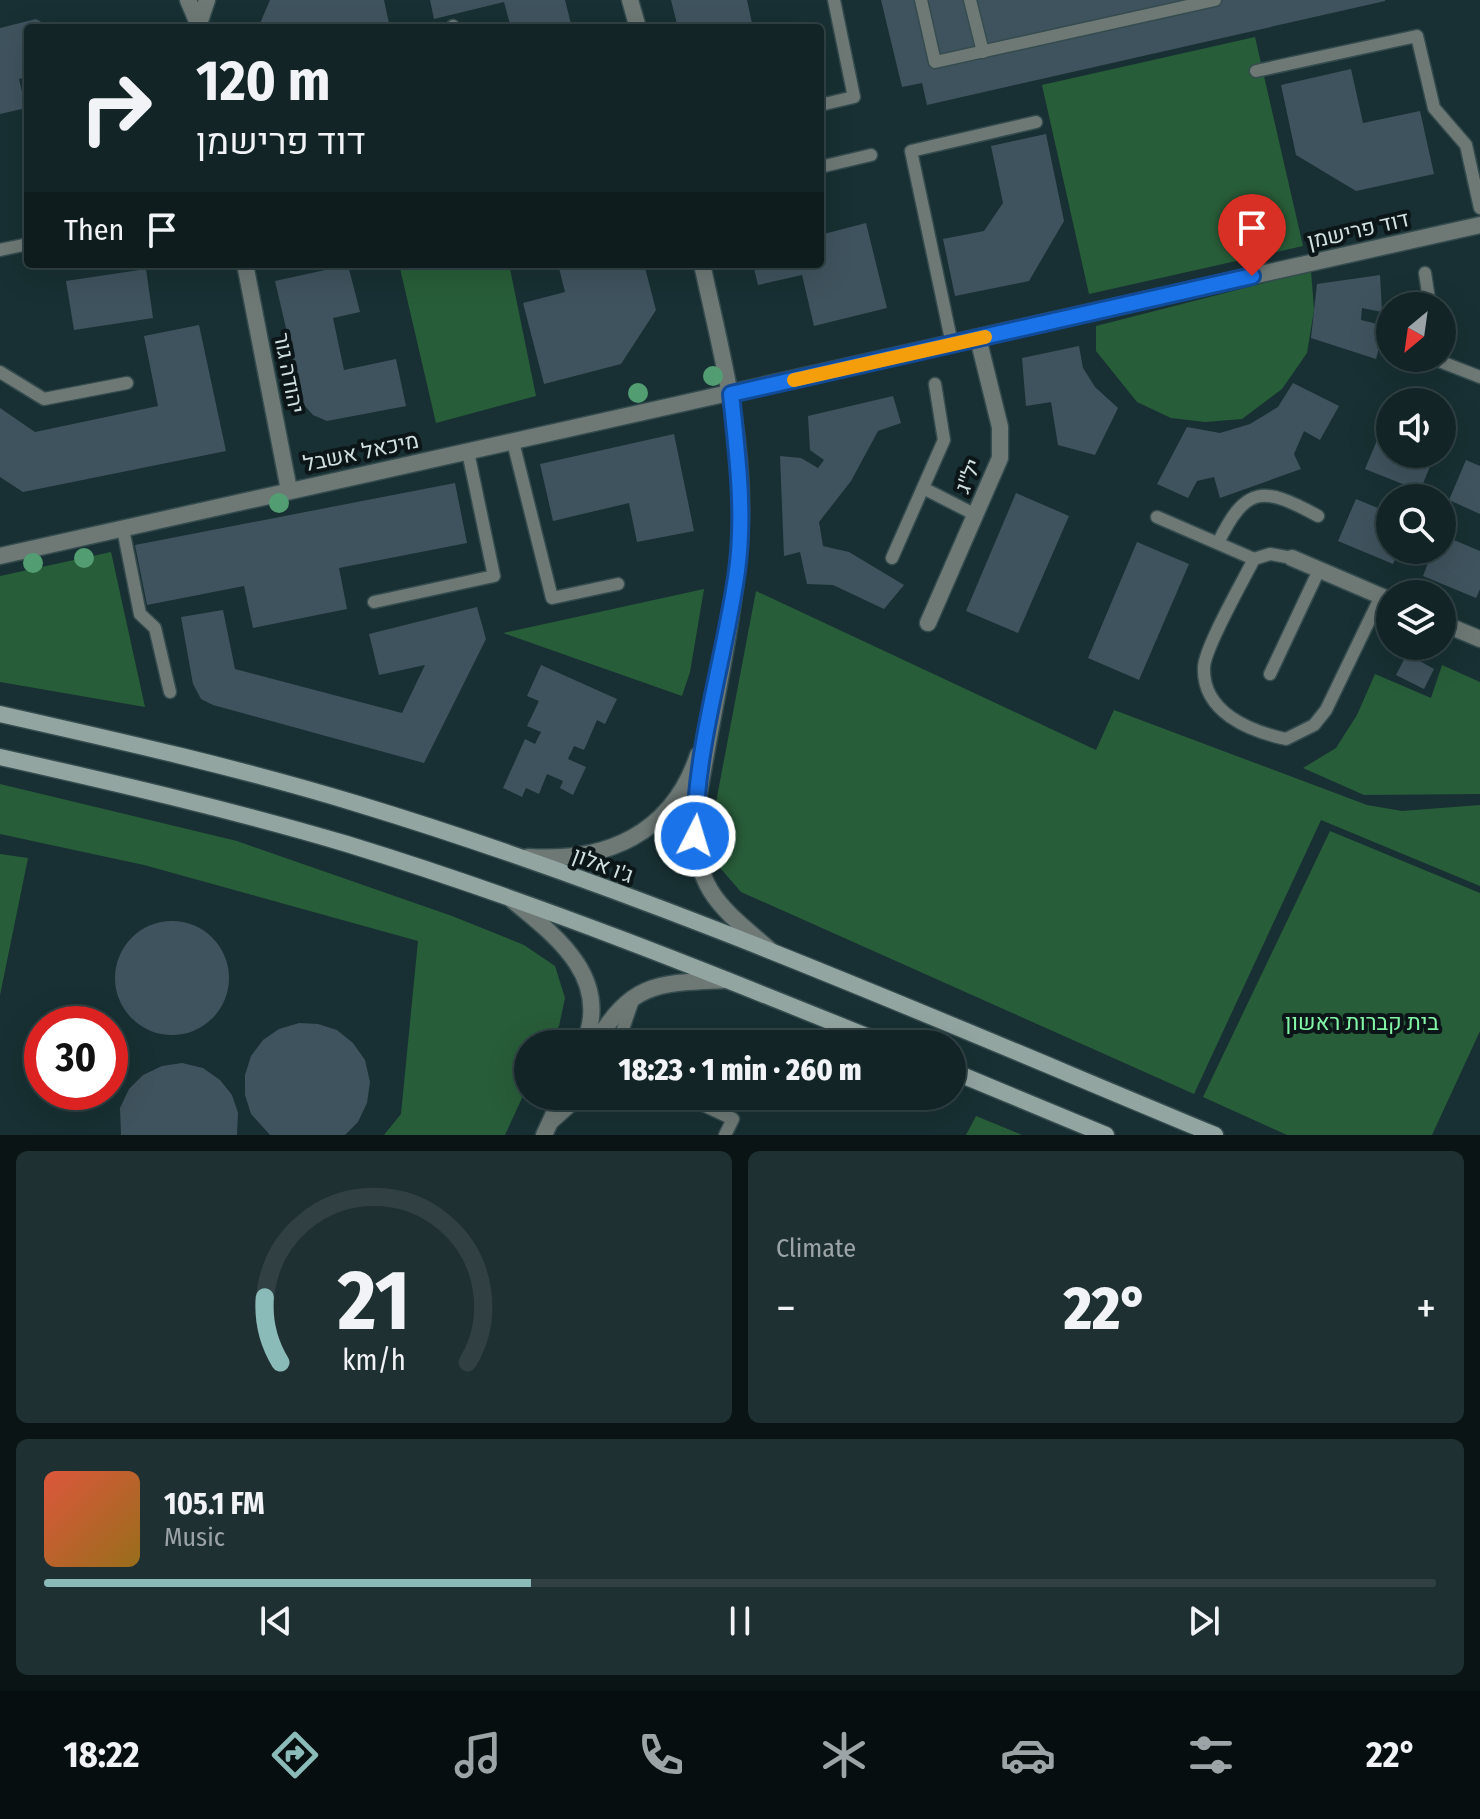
<!DOCTYPE html>
<html lang="en">
<head>
<meta charset="utf-8">
<style>
	:root { --surface:#122426; --page:#1f3032; --text:#f1f3f6; --muted:#9ca4a7; --line:#314143; --accent:#8bbbb9 }
	body { margin:0; font-family:"Fira Sans Condensed",Heebo,sans-serif; background:var(--page); color:var(--text); height:100vh; display:flex; flex-direction:column; font-size:30px; white-space:nowrap }
	* { box-sizing:border-box; margin:0 }
	p { font-size:26px; color:var(--muted) }
	.icon { flex:none; width:44px; height:44px; fill:none; stroke:currentColor; stroke-width:2; stroke-linecap:round; stroke-linejoin:round }
	.map { position:relative; height:1135px; overflow:hidden }
	.side { display:flex; flex-direction:column; gap:16px; padding:16px; background:#0a1415; flex:1 }
	.side>* { flex:none }
	.banner { position:absolute; left:24px; top:24px; width:800px; height:244px; border-radius:8px; box-shadow:0 8px 32px #0002,0 0 0 2px var(--line); background:#122426; color:var(--text); overflow:hidden }
	.needle { width:52px; rotate:209deg }
	.fabs { position:absolute; left:1376px; top:292px; display:grid; gap:16px }
	.fabs a { display:grid; place-items:center; width:80px; height:80px; border-radius:50%; background:var(--surface); box-shadow:0 8px 32px #0002,0 0 0 2px var(--line); font-size:40px }
	.speed { position:absolute; left:24px; top:1006px; display:flex; gap:16px; font-size:40px; font-weight:700; text-align:center }
	.speed>* { display:grid; place-content:center; width:104px; height:104px; border-radius:50%; background:var(--surface); box-shadow:0 8px 32px #0002,0 0 0 2px var(--line); line-height:1 }
	.speed .limit { border:12px solid #d22; background:#fff; color:#111 }
	.pin { position:absolute; display:grid; place-items:center; width:68px; height:68px; color:#fff; margin:-82px -34px; border-radius:50% 50% 50% 0; rotate:-45deg; box-shadow:0 0 8px #0007 }
	.pin .icon { rotate:45deg }
	.me { position:absolute; width:88px; margin:-44px; rotate:5deg; stroke-linejoin:round; filter:drop-shadow(0 0 6px #0008) }
	.turn { display:flex; align-items:center; gap:28px; height:168px; padding:0 40px; font-size:36px }
	.turn .icon { width:104px; height:104px; stroke-width:2.5 }
	.turn b { display:block; font-size:56px; line-height:68px }
	.then { display:flex; align-items:center; height:76px; padding:0 40px; background:#0003; gap:16px; font-size:30px }
	.big { font-size:60px; font-weight:800; line-height:1.1 }
	.side .widget { flex:1; display:flex; flex-direction:column; justify-content:center; gap:12px; min-width:0; padding:0 28px; border-radius:12px; background:var(--page) }
	.side .dial { align-items:center; gap:0 }
	.dial svg { height:208px; overflow:visible; fill:none; stroke:var(--line); stroke-width:7; stroke-linecap:round; text-anchor:middle }
	.dial text { fill:var(--text); stroke:none }
	.song { display:flex; align-items:center; gap:24px }
	.cover { width:96px; height:96px; border-radius:12px; background:linear-gradient(135deg,hsl(10 70% 55%),hsl(40 70% 35%)) }
	.played { height:8px; border-radius:4px; background:linear-gradient(90deg,var(--accent) 35%,var(--line) 35%) }
	.keys { display:flex; justify-content:space-around; direction:ltr }
	.heat { display:flex; justify-content:space-between; align-items:center; font-size:44px; direction:ltr }
	.side .tiles { flex:1; display:grid; gap:16px; grid-template-columns:1fr 1fr }
	.widget:last-child { grid-column:span 2 }
	.trip { position:absolute; left:514px; top:1030px; width:452px; height:80px; border-radius:40px; background:var(--surface); box-shadow:0 8px 32px #0002,0 0 0 2px var(--line); font-weight:800; line-height:80px; text-align:center }
	.menu { display:flex; height:128px; justify-content:space-around; align-items:center; background:#070e0f; color:var(--muted) }
	.menu .icon { width:56px; height:56px }
	.menu .on { color:var(--accent) }
	.menu b { font-size:36px; color:var(--text) }
	.map>svg:first-child { display:block }
	.green { fill:#285d39 }
	.building { fill:#3f535e }
	.lines { fill:none; stroke-linecap:round; stroke-linejoin:round }
	.lane-casing { stroke:#354c4f; stroke-width:15 }
	.street-casing { stroke:#354c4f; stroke-width:19 }
	.secondary-casing { stroke:#354c4f; stroke-width:19 }
	.lane { stroke:#6e7976; stroke-width:12 }
	.street { stroke:#6e7976; stroke-width:16 }
	.secondary { stroke:#93a5a1; stroke-width:16 }
	.tree { fill:#539d73 }
	.route-casing { stroke:#114b97; stroke-width:20 }
	.route { stroke:#1a73e8; stroke-width:14 }
	.slow { stroke:#f59e0b; stroke-width:14 }
	.labels { text-anchor:middle; dominant-baseline:central; stroke-width:8; stroke-linejoin:round; paint-order:stroke }
	.street-label { font-size:22px; fill:#d0dfe0; stroke:#0c1618 }
	.park-label { font-size:22px; fill:#83f7a7; stroke:#0c1618 }
</style>
</head>
<body>
<div class="map">
<svg width="1480" height="1135" viewBox="0 0 1480 1135">
	<rect width="100%" height="100%" fill="#183033"/>
	<g class="green">
		<polygon points="1255,37 1303,246 1089,294 1042,85"/>
		<polygon points="399,264 509,264 536,396 436,423"/>
		<polygon points="1311,271 1314,310 1307,353 1282,389 1242,419 1205,422 1171,418 1137,402 1096,351 1096,326"/>
		<polygon points="111,552 145,707 0,682 0,576"/>
		<polygon points="704,589 690,672 682,696 503,633"/>
		<polygon points="756,591 1096,750 1114,710 1367,805 1402,811 1480,805 1480,886 1321,820 1194,1094 741,892 715,862 710,834"/>
		<polygon points="1442,665 1480,682 1480,794 1364,795 1303,768 1336,748 1357,715 1375,674 1431,698"/>
		<polygon points="0,784 237,841 452,916 524,945 555,966 565,998 559,1026 549,1044 528,1044 528,1085 505,1135 384,1135 401,1114 418,941 144,865 0,834"/>
		<polygon points="1330,831 1480,893 1480,1031 1432,1135 1287,1135 1203,1097"/>
		<polygon points="0,854 28,858 0,995"/>
		<polygon points="976,1116 1022,1135 966,1135"/>
	</g>
	<g class="building">
		<polygon points="270,0 384,0 390,28 258,28"/>
		<polygon points="430,0 565,0 572,28 511,28 504,2 434,19"/>
		<polygon points="671,0 747,0 753,28 678,28"/>
		<polygon points="881,0 1385,0 1385,1 927,105 922,83 902,87"/>
		<polygon points="36,19 52,28 28,28 28,77 19,79 26,108 0,114 0,28"/>
		<polygon points="1351,69 1363,123 1420,111 1434,174 1356,191 1296,155 1281,85"/>
		<polygon points="1046,134 1064,221 1029,281 955,296 943,239 984,231 1003,203 991,146"/>
		<polygon points="866,223 887,308 814,326 802,275 758,285 753,264 820,264 820,235"/>
		<polygon points="558,264 644,264 656,310 621,364 544,384 523,303 565,292"/>
		<polygon points="348,265 360,312 333,318 344,370 396,359 406,406 327,421 313,415 304,405 275,281"/>
		<polygon points="146,269 153,318 74,330 66,281"/>
		<polygon points="1380,275 1382,312 1362,308 1361,320 1385,326 1376,359 1311,338 1317,284"/>
		<polygon points="199,325 226,451 23,492 0,477 0,408 35,432 158,406 144,336"/>
		<polygon points="1079,346 1083,368 1095,387 1118,408 1095,455 1058,445 1051,402 1026,406 1022,358"/>
		<polygon points="1293,383 1339,406 1320,440 1304,431 1294,454 1301,469 1220,498 1214,477 1197,481 1188,498 1157,484 1187,427 1220,433 1250,424 1278,407"/>
		<polygon points="893,396 901,423 878,431 851,481 819,522 823,546 849,552 904,585 884,609 833,585 807,584 800,552 784,556 780,456 801,458 818,468 824,460 810,450 808,416"/>
		<polygon points="1383,426 1390,429 1390,454 1435,454 1420,491 1365,469"/>
		<polygon points="674,434 694,531 637,542 629,503 553,521 540,464"/>
		<polygon points="1466,460 1480,466 1480,514 1449,500"/>
		<polygon points="455,483 467,543 339,568 347,609 253,628 244,586 147,605 135,545"/>
		<polygon points="1016,493 1069,516 1018,633 966,611"/>
		<polygon points="1356,499 1390,513 1390,550 1399,550 1393,564 1338,541"/>
		<polygon points="1442,535 1480,551 1480,589 1476,598 1423,576 1433,550 1442,550"/>
		<polygon points="1137,542 1189,564 1139,680 1088,658"/>
		<polygon points="477,607 486,639 424,763 213,705 201,699 193,684 181,617 223,610 235,669 402,713 425,665 379,675 369,634"/>
		<polygon points="1407,654 1434,669 1424,689 1396,675"/>
		<polygon points="541,665 617,699 605,724 597,720 584,750 574,746 568,759 586,767 573,795 560,788 563,781 547,774 539,794 526,788 522,797 503,788 525,739 535,744 541,732 527,726 539,701 527,696"/>
		<circle cx="172" cy="978" r="57"/>
		<polygon points="77,1012 90,1013 107,1024 50,1024"/>
		<polygon points="299,1023 318,1024 337,1030 353,1043 365,1060 370,1082 367,1103 358,1122 345,1135 270,1135 251,1114 245,1095 245,1075 251,1056 263,1040 279,1029"/>
		<polygon points="110,1025 119,1052 110,1077"/>
		<polygon points="182,1063 203,1068 220,1080 232,1095 238,1113 237,1135 121,1135 120,1108 129,1089 143,1075 162,1066"/>
	</g>
	<g class="lines">
		<defs>
			<g id="lane">
				<polyline points="921,0 935,62 1215,0"/>
				<polyline points="970,0 983,52"/>
				<polyline points="453,26 454,28"/>
				<polyline points="1256,71 1417,36 1434,108 1466,145 1480,208"/>
				<polyline points="820,105 854,97 834,0"/>
				<polyline points="820,167 871,155"/>
				<polyline points="0,250 28,244"/>
				<polyline points="1425,273 1430,306"/>
				<polyline points="952,344 911,151 1036,122"/>
				<polyline points="1438,358 1439,361 1480,377"/>
				<polyline points="0,372 44,399 127,383"/>
				<polyline points="513,442 552,598 618,584"/>
				<polyline points="925,489 976,515"/>
				<polyline points="1157,517 1254,559"/>
				<polyline points="123,529 140,614 155,628 170,692"/>
				<path d="M1218,543C1246,485 1263,486 1318,516"/>
				<polyline points="892,558 944,440 935,384"/>
				<path d="M1292,558L1270,554L1254,559C1243,581 1205,647 1204,667C1202,712 1249,731 1286,739L1314,725L1326,710L1381,596"/>
				<polyline points="374,602 494,576 468,452"/>
				<polyline points="1270,674 1319,570"/>
				<polyline points="624,1044 623,1029 634,997"/>
				<polyline points="684,1096 733,1119 725,1135"/>
				<polyline points="553,1122 582,1096"/>
			</g>
			<g id="street">
				<polyline points="188,0 200,28"/>
				<polyline points="630,0 638,28"/>
				<polyline points="199,24 207,0"/>
				<polyline points="245,264 289,490"/>
				<path d="M702,264C720,347 743,431 741,517C737,618 710,718 695,818C695,891 718,905 770,950"/>
				<polyline points="0,556 1480,225"/>
				<polyline points="1292,558 1390,600"/>
				<polyline points="928,623 1000,458 1000,427 978,338"/>
				<polyline points="1442,623 1480,639"/>
				<path d="M528,857C606,862 672,834 698,755"/>
				<path d="M512,900C556,936 612,978 584,1044"/>
				<path d="M595,1044C632,981 659,983 726,980"/>
				<polyline points="544,1135 562,1096"/>
			</g>
			<g id="secondary">
				<path d="M0,714C120,741 240,768 358,804C651,893 933,1018 1215,1135"/>
				<path d="M0,757C116,783 232,810 347,844C530,900 709,972 886,1044"/>
				<polyline points="952,1071 1106,1135"/>
			</g>
		</defs>
		<use href="#lane" class="lane-casing"/>
		<use href="#street" class="street-casing"/>
		<use href="#secondary" class="secondary-casing"/>
		<use href="#lane" class="lane"/>
		<use href="#street" class="street"/>
		<use href="#secondary" class="secondary"/>
	</g>
	<g class="tree">
		<circle cx="713" cy="376" r="10"/>
		<circle cx="638" cy="393" r="10"/>
		<circle cx="279" cy="503" r="10"/>
		<circle cx="84" cy="558" r="10"/>
		<circle cx="33" cy="563" r="10"/>
	</g>
	<g class="lines">
		<defs>
			<path id="route" d="M695,836C695,747 725,658 737,571C745,512 737,453 731,394L1252,276"/>
		</defs>
		<use href="#route" class="route-casing"/>
		<use href="#route" class="route"/>
		<polyline class="slow" points="794,380 985,337"/>
	</g>
	<g class="labels">
		<g class="street-label">
			<text transform="translate(1358 230) rotate(-13)">דוד פרישמן</text>
			<text transform="translate(289 373) rotate(79)">יהודה גור</text>
			<text transform="translate(361 452) rotate(-12)">מיכאל אשבל</text>
			<text transform="translate(968 476) rotate(-67)">יל"ג</text>
			<text transform="translate(603 865) rotate(21)">ג'ו אלון</text>
		</g>
		<g class="park-label">
			<text x="1362" y="1022">בית קברות ראשון</text>
		</g>
	</g>
</svg>
<div class="fabs">
<a><svg class="needle" viewBox="-14 -14 28 28"><path d="M0-13l5 13h-10z" fill="#e53935"/><path d="M0 13l5-13h-10z" fill="#9ca4a7"/></svg></a>
<a><svg class="icon" aria-label="sound" viewBox="0 0 24 24"><path d="M4 9h4l5-4v14l-5-4H4zM17 9q2 3 0 6"/></svg></a>
<a><svg class="icon" aria-label="search" viewBox="0 0 24 24"><circle cx="10" cy="10" r="6"/><path d="M15 15l6 6"/></svg></a>
<a><svg class="icon" aria-label="layers" viewBox="0 0 24 24"><path d="M12 4l9 5-9 5-9-5zM3 14l9 5 9-5"/></svg></a>
</div>
<div class="speed"><div class="limit">30</div></div>
<div class="pin" style="left:1252px;top:276px;background:#d93025"><svg class="icon" aria-label="arrive" viewBox="0 0 24 24"><path d="M6 21V4h12l-3 4 3 4H6"/></svg></div>
<svg class="me" style="left:695px;top:836px" viewBox="-20 -20 40 40"><circle r="17" fill="#1a73e8" stroke="#fff" stroke-width="3"/><path d="M0-11L8 9 0 5-8 9z" fill="#fff"/></svg>
<div class="trip">18:23 · 1 min · 260 m</div>
<div class="banner">
<div class="turn"><svg class="icon" aria-label="right" viewBox="0 0 24 24"><path d="M7 20v-9h11M14 6l5 5-5 5"/></svg><div><b>120 m</b>דוד פרישמן</div></div>
<div class="then">Then<svg class="icon" aria-label="arrive" viewBox="0 0 24 24"><path d="M6 21V4h12l-3 4 3 4H6"/></svg></div>
</div>
</div>
<section class="side">
<div class="tiles">
<div class="widget dial"><svg viewBox="0 0 100 80">
<path d="M14 69A42 42 0 1 1 86 69"/>
<path d="M14 69A42 42 0 0 1 8 44" stroke="#8bbbb9"/>
<text x="50" y="56" font-size="32" font-weight="700">21</text>
<text x="50" y="72" font-size="11">km/h</text>
</svg></div>
<div class="widget"><p>Climate</p>
<div class="heat"><a>−</a><b class="big">22°</b><a>+</a></div>
</div>
<div class="widget">
<div class="song"><i class="cover"></i><div><b>105.1 FM</b><p>Music</p></div></div>
<div class="played"></div>
<div class="keys"><svg class="icon" aria-label="previous" viewBox="0 0 24 24"><path d="M18 5L8 12l10 7zM5 5v14"/></svg><svg class="icon" aria-label="pause" viewBox="0 0 24 24"><path d="M8 5v14M16 5v14"/></svg><svg class="icon" aria-label="next" viewBox="0 0 24 24"><path d="M6 5l10 7-10 7zM19 5v14"/></svg></div>
</div>
</div>
</section>
<nav class="menu">
<b>18:22</b>
<svg class="icon on" aria-label="directions" viewBox="0 0 24 24"><path d="M12 3l9 9-9 9-9-9zM9 14v-3h6M13 9l2 2-2 2"/></svg>
<svg class="icon" aria-label="music" viewBox="0 0 24 24"><path d="M9 18V5l10-2v13"/><circle cx="6" cy="18" r="3"/><circle cx="16" cy="16" r="3"/></svg>
<svg class="icon" aria-label="phone" viewBox="0 0 24 24"><path d="M5 4h4l2 5-3 2q2 4 5 5l2-3 5 2v4C11 20 4 13 5 4z"/></svg>
<svg class="icon" aria-label="climate" viewBox="0 0 24 24"><path d="M12 3v18M4 7l16 10M4 17L20 7"/></svg>
<svg class="icon" aria-label="car" viewBox="0 0 24 24"><path d="M5 17H2v-5l4-1 3-4h7l3 4 3 1v5h-3M9 17h6M6 11h13"/><circle cx="7" cy="17" r="2"/><circle cx="17" cy="17" r="2"/></svg>
<svg class="icon" aria-label="filters" viewBox="0 0 24 24"><path d="M4 7h16M4 17h16"/><circle cx="9" cy="7" r="2"/><circle cx="15" cy="17" r="2"/></svg>
<b>22°</b>
</nav>
</body>
</html>
